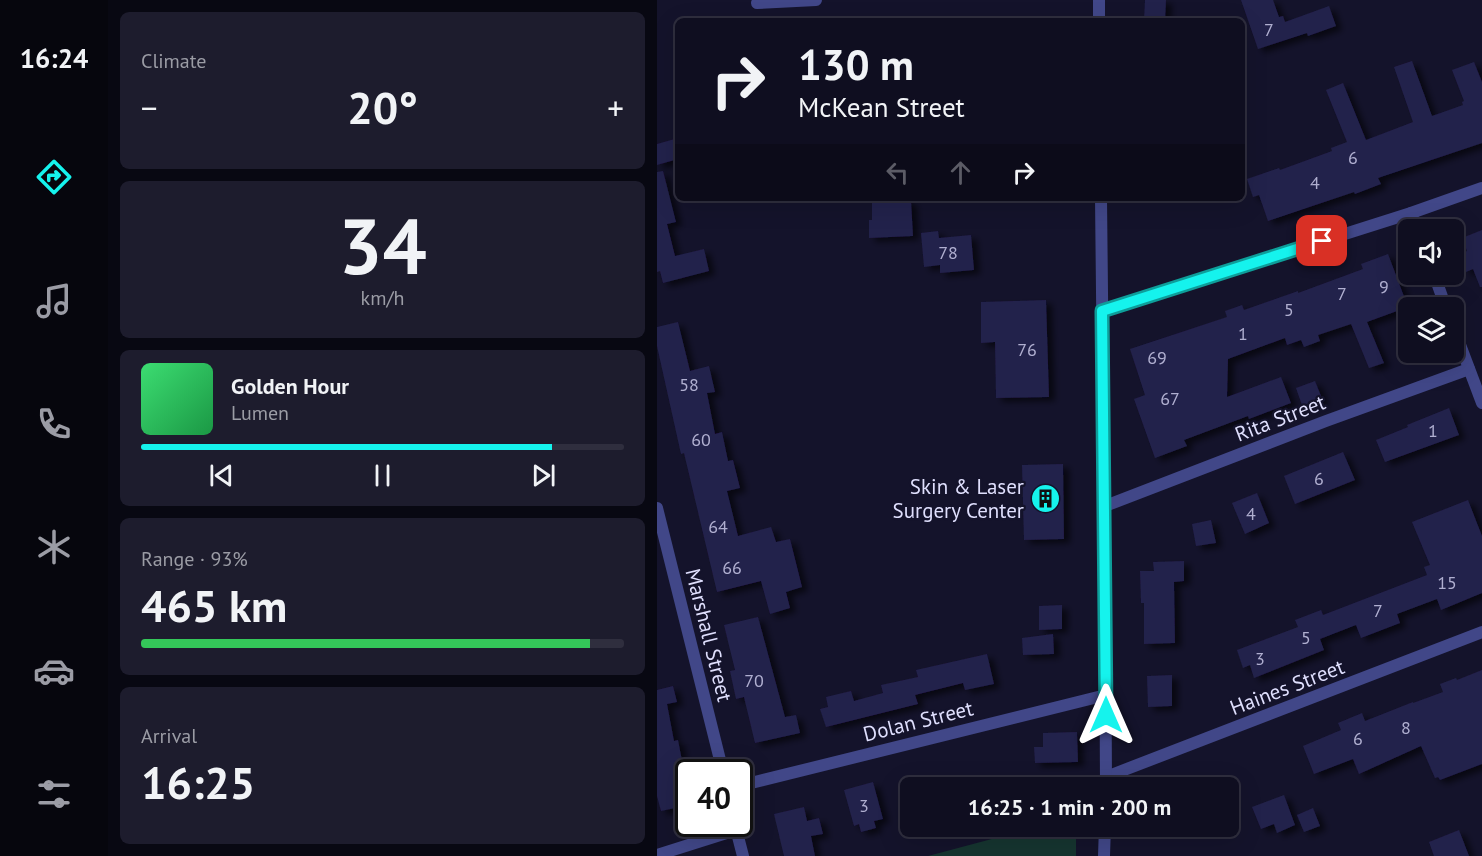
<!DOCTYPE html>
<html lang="en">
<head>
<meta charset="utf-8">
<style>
	:root { --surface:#0f0e20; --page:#1d1c2d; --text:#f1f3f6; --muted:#9b9ca5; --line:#2f2e3e; --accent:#15f3ed }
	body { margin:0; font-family:"PT Sans",sans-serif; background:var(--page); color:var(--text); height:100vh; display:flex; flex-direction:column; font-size:22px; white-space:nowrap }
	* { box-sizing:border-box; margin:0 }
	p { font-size:20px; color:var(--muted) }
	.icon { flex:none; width:33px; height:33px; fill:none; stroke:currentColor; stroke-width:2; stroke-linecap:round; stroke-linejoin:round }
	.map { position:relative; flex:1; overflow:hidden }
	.panel { display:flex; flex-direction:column; gap:12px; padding:12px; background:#080812; width:549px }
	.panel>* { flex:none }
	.top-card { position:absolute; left:18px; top:18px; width:570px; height:183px; border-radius:9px; box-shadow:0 6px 24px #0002,0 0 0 2px var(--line); background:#0f0e20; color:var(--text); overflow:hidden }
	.tools { position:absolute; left:741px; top:219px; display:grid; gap:12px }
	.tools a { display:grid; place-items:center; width:66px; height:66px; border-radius:9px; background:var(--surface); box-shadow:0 6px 24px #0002,0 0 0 2px var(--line); font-size:30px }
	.speed { position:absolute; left:18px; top:759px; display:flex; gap:12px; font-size:30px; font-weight:700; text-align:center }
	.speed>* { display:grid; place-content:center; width:78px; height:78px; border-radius:50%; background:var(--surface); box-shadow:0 6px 24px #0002,0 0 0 2px var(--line); line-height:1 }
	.speed .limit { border:3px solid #111; border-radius:9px; background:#fff; color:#111 }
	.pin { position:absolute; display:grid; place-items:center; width:51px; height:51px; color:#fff; margin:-26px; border-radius:12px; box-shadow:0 3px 9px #0006 }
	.me { position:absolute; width:66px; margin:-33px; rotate:0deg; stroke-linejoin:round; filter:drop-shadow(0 0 4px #0008) }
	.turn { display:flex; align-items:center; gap:21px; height:126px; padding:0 24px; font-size:27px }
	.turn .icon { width:78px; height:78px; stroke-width:2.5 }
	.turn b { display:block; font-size:42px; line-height:51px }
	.lanes { display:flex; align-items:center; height:57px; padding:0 24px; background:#0003; justify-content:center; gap:30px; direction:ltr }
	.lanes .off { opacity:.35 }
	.big { font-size:45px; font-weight:800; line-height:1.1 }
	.panel .widget { flex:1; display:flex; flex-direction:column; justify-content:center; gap:9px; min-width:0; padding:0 21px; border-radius:9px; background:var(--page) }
	.panel .dial { align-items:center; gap:0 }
	.dial b { font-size:78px; line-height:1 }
	.song { display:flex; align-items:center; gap:18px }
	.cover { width:72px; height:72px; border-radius:9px; background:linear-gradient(135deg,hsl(140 70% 55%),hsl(140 70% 35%)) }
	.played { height:6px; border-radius:3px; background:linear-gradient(90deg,var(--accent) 85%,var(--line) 85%) }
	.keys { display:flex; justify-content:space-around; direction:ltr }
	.heat { display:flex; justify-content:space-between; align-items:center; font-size:33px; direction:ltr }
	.charge { height:9px; border-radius:4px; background:linear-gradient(90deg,#34c759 93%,var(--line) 0) }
	.trip { position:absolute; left:243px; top:777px; width:339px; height:60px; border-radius:9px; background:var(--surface); box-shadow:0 6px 24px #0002,0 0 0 2px var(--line); font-weight:800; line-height:60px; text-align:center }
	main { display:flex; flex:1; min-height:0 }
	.tab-bar { display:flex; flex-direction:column; width:108px; justify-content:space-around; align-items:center; background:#06060d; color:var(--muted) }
	.tab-bar .icon { width:42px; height:42px }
	.tab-bar .current { color:var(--accent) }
	.tab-bar b { font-size:27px; color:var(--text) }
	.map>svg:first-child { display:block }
	.green { fill:#163530 }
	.building { fill:#23204b; filter:url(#shadow) }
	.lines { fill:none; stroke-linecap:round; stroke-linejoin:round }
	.minor { stroke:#414788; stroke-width:12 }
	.tertiary { stroke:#414788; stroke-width:12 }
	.route-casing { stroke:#0e9e9a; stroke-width:15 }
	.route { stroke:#15f3ed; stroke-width:10 }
	.labels { text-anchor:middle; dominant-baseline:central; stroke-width:4.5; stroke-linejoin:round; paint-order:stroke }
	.number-label { font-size:18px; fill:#b0afd0 }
	.street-label { font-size:21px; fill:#dfdffd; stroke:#14132b }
	.poi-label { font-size:21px; fill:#dfdffd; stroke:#14132b; text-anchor:end }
</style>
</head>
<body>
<main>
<nav class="tab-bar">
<b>16:24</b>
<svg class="icon current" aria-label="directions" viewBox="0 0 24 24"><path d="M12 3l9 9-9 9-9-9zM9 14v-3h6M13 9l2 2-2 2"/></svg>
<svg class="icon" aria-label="music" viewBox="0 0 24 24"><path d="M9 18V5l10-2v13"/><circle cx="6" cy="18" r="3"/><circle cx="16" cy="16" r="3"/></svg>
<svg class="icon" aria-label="phone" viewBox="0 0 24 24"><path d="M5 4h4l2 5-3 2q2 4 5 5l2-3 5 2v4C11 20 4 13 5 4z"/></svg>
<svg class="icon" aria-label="climate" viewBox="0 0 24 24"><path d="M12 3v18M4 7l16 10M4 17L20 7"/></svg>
<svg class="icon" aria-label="car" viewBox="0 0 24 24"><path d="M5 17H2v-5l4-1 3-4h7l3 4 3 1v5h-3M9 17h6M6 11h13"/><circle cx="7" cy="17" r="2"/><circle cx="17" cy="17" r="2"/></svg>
<svg class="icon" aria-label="filters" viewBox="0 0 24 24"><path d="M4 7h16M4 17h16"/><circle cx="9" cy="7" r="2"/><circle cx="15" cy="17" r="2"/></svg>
</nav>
<section class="panel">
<div class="widget"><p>Climate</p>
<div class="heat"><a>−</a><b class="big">20°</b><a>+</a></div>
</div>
<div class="widget dial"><b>34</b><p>km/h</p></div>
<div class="widget">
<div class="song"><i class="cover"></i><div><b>Golden Hour</b><p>Lumen</p></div></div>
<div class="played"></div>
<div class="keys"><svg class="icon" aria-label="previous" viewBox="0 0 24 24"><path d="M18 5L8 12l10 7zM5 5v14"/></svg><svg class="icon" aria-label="pause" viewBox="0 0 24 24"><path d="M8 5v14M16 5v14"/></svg><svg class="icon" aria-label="next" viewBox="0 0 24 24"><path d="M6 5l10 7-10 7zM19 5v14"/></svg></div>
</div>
<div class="widget"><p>Range · 93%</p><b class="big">465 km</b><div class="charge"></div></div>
<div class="widget"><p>Arrival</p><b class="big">16:25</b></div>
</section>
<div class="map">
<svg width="825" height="856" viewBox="0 0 825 856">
	<defs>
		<filter id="shadow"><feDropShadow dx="6" dy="4" stdDeviation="3" flood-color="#0009"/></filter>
	</defs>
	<rect width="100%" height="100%" fill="#14132b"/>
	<polygon class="green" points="380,827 419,827 419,856 271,856"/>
	<g class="building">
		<polygon points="488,0 509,0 508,21 487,21"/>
		<polygon points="584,0 616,0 622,17 626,16 628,22 672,6 679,26 651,36 650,33 601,49"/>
		<polygon points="755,61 775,116 806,105 805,102 807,101 795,70 817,62 825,82 825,143 721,178 724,184 698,194 697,192 611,221 602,195 596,197 590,179 622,168 623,170 675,151 674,148 690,142 669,90 686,83 709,140 756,122 737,67"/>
		<polygon points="21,138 21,159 0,165 0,144"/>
		<polygon points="6,171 19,222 10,224 18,256 47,249 52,271 6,283 3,271 0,272 0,172"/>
		<polygon points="215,198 248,198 249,201 254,201 256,236 212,238 212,220 215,220"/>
		<polygon points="825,230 825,287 823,287 816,269 809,272 803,254 810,251 805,238"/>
		<polygon points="281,231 282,238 314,235 317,270 283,273 283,265 267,267 264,233"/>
		<polygon points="731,254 751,307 710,322 727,363 712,368 694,324 661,335 663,341 647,347 644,340 630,345 628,338 571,359 570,397 624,377 634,403 592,419 591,416 527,440 530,446 498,458 477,399 488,395 473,349 570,317 568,311 585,305 587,310 641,291 641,293 706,269 704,264"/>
		<polygon points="389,300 392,397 339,398 338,342 324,343 324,302"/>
		<polygon points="21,322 33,371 52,366 58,392 50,393 58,434 65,432 71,461 76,460 83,488 70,491 81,536 114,527 119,542 133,539 145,587 129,592 133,608 113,614 104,581 60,592 27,453 24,454 0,346 0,327"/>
		<polygon points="658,381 666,401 646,408 639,388"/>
		<polygon points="792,408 802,435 728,462 719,440 751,427 750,425"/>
		<polygon points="686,452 698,480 638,504 627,476"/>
		<polygon points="406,464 407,539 367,540 365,465"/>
		<polygon points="600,493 612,523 588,534 575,503"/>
		<polygon points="811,500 825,536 825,593 784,610 780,599 740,614 743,623 704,638 699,625 663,639 667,650 597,678 593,665 586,668 580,650 641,627 638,620 664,610 666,615 770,575 767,567 773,565 755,522"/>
		<polygon points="554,520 559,543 539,546 535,524"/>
		<polygon points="527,561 527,581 517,582 518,643 487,644 487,603 484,603 483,571 497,571 496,562"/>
		<polygon points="405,605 405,629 382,630 382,606"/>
		<polygon points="101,617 128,717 139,715 143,733 98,743 87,697 79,699 73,671 78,670 67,625"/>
		<polygon points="396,634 397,654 366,655 365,638"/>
		<polygon points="330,654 337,684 308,690 306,683 258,695 261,704 169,727 163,709 171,707 169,697 194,691 197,701 226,693 224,685 261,677 259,670"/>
		<polygon points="825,670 825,764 783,780 781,777 778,778 764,746 702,774 696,759 657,774 646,746 684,730 681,723 705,713 708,721 756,702 756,703 786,692 783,684 799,678 800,680"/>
		<polygon points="515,675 515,706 491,707 490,676"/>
		<polygon points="16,686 20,702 10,704 17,741 21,740 29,781 32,780 32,805 4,811 0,796 0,690"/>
		<polygon points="420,732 421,762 378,763 377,747 386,747 386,733"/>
		<polygon points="216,782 226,819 217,821 219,828 204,832 202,824 197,826 187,790"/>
		<polygon points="627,795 638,825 620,833 617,824 604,829 595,807"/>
		<polygon points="147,807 150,821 162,818 166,834 154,836 158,856 127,856 117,814"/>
		<polygon points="656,808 663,826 647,832 640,815"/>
		<polygon points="802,830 812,856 777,856 772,842"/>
	</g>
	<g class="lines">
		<g class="minor">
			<polyline points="100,3 159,0"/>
			<polyline points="754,213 760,230"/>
			<polyline points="777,274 789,308"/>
			<polyline points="445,311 754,213 825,188"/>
			<polyline points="796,326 825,403"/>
			<polyline points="448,506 669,421 812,369"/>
			<polyline points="0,508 66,772"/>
			<polyline points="449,777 825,632"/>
			<polyline points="82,786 449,695"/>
			<polyline points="78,825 86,856"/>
			<polyline points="0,855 79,830"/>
		</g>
		<g class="tertiary">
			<polyline points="442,0 442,21"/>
			<polyline points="444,198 448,574 449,788"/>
			<polyline points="447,856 448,826"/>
		</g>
	</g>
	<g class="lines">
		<defs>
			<polyline id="route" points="449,715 445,311 665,241"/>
		</defs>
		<use href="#route" class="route-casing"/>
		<use href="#route" class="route"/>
	</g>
	<defs>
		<symbol id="building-disc" viewBox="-11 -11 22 22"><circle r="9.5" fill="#15f3ed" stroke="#14132b"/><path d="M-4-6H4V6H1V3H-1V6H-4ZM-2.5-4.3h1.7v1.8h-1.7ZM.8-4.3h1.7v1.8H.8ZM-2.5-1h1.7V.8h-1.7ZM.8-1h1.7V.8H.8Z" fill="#111"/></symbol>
	</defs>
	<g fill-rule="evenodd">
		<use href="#building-disc" x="372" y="482" width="33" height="33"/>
	</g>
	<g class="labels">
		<g class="number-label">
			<text x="612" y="29">7</text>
			<text x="696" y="157">6</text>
			<text x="658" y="182">4</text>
			<text x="291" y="252">78</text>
			<text x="727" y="286">9</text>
			<text x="685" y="293">7</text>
			<text x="632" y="309">5</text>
			<text x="586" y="333">1</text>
			<text x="370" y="349">76</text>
			<text x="500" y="357">69</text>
			<text x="32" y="384">58</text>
			<text x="513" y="398">67</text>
			<text x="776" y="430">1</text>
			<text x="44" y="439">60</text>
			<text x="662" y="478">6</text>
			<text x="594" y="513">4</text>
			<text x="61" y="526">64</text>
			<text x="75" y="567">66</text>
			<text x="790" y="582">15</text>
			<text x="721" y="610">7</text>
			<text x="649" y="637">5</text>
			<text x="603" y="658">3</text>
			<text x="97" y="680">70</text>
			<text x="749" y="727">8</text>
			<text x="701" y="738">6</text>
			<text x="207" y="805">3</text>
		</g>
		<g class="street-label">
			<text transform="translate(623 418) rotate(-21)">Rita Street</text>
			<text transform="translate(52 635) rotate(76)">Marshall Street</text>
			<text transform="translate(630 687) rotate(-21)">Haines Street</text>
			<text transform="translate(261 721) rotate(-14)">Dolan Street</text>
		</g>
		<g class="poi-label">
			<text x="367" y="486">Skin &amp; Laser<tspan x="367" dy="24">Surgery Center</tspan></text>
		</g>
	</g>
</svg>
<div class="tools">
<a><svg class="icon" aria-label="sound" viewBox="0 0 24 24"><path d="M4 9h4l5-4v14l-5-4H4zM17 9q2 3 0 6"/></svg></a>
<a><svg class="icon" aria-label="layers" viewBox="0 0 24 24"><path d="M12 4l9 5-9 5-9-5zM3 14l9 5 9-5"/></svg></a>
</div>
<div class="speed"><div class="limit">40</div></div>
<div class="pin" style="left:665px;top:241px;background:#d93025"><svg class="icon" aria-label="arrive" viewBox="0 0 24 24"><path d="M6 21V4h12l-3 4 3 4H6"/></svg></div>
<svg class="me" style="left:449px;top:715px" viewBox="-20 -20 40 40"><path d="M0-17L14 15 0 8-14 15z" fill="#15f3ed" stroke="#fff" stroke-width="4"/></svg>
<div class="trip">16:25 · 1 min · 200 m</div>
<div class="top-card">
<div class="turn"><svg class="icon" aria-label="right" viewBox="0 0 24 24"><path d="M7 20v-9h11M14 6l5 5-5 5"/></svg><div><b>130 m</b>McKean Street</div></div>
<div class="lanes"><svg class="icon off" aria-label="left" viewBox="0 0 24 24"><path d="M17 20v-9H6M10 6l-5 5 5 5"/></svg><svg class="icon off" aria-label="ahead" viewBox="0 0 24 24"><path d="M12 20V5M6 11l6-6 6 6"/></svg><svg class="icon" aria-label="right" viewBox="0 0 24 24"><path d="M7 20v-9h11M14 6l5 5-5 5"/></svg></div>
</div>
</div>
</main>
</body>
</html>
